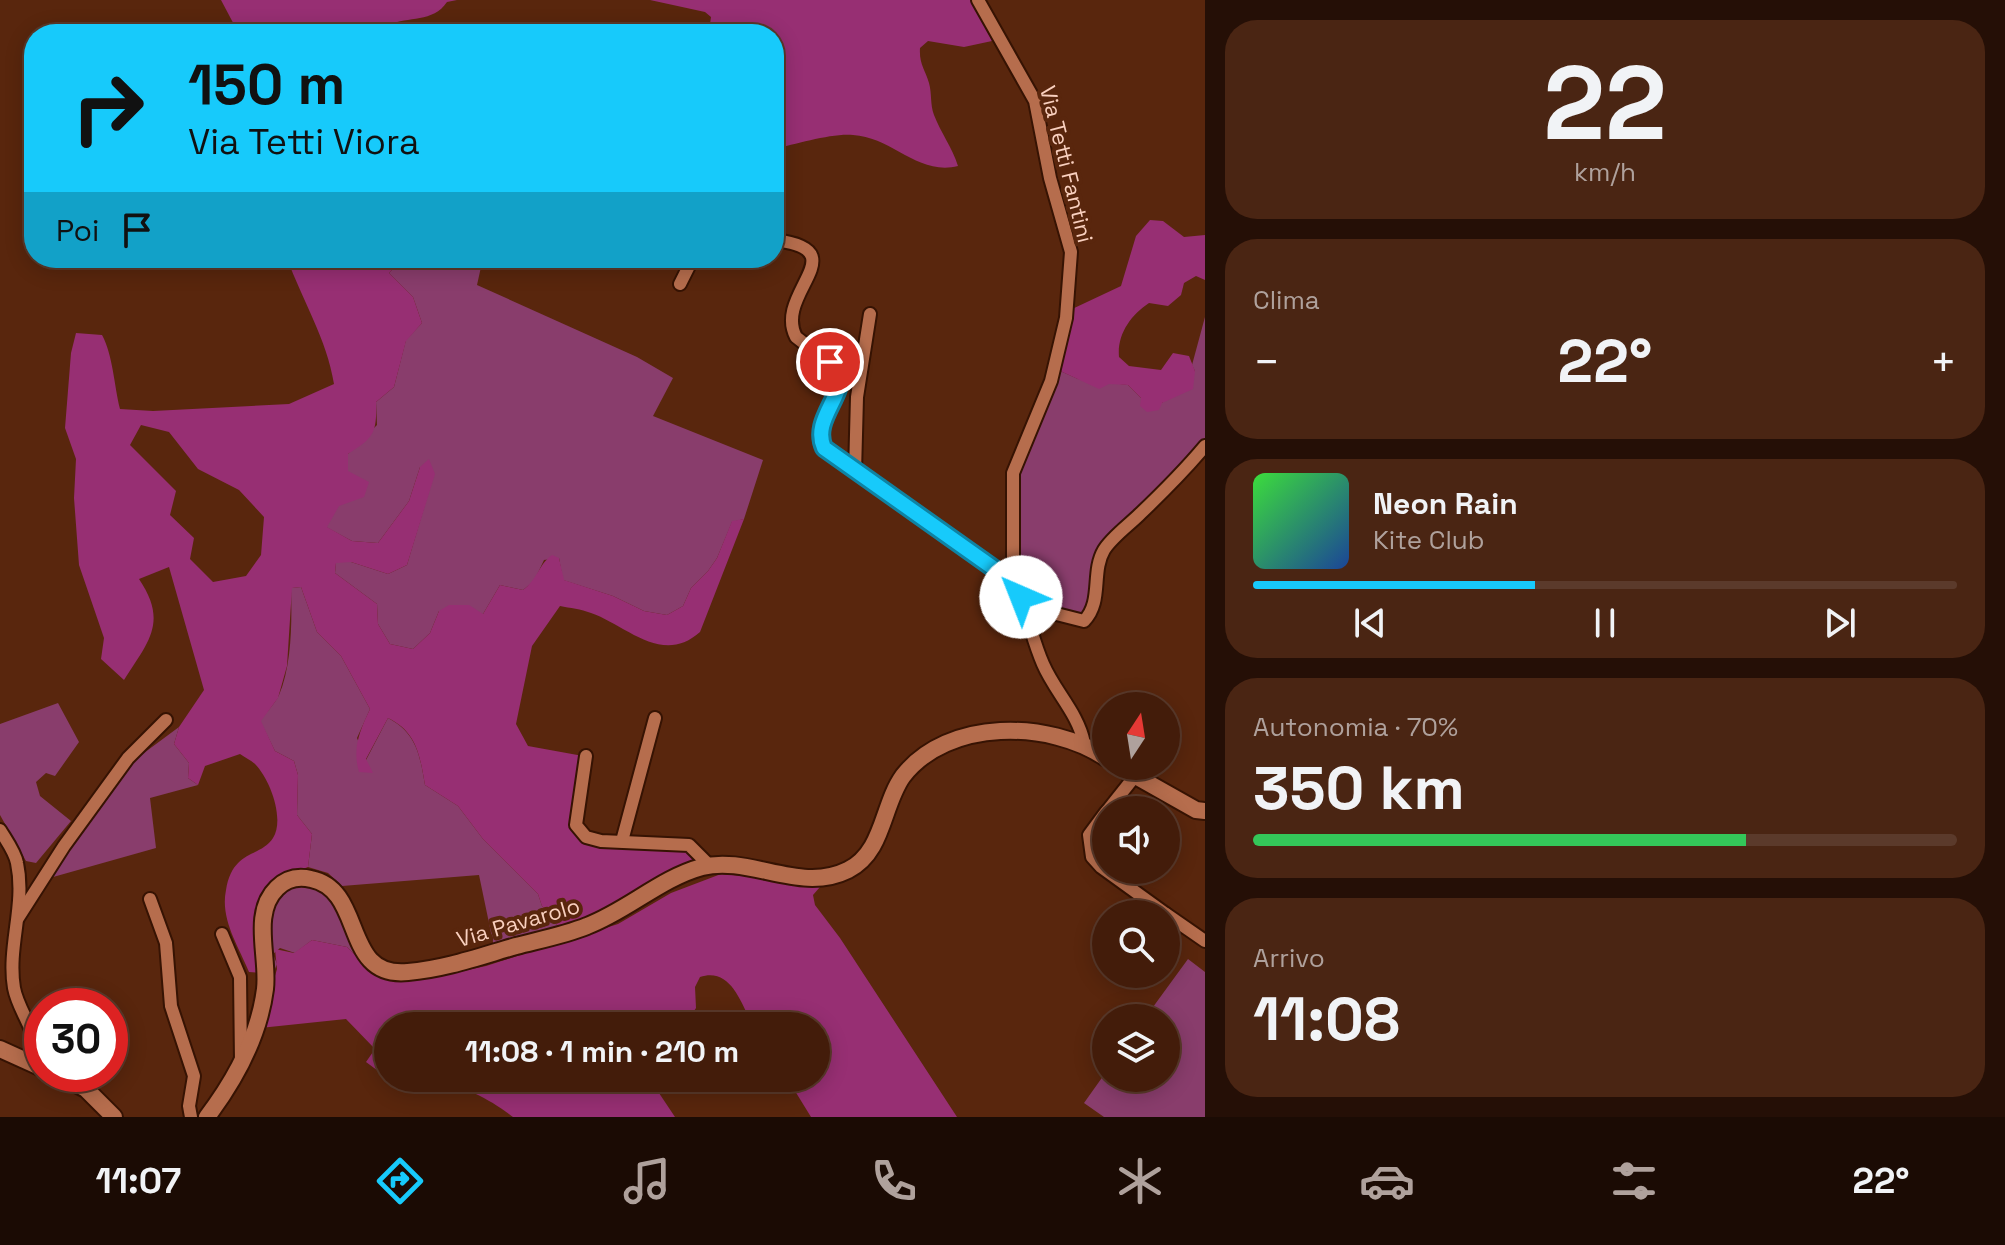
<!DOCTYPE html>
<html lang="it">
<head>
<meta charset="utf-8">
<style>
	:root { --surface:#431c0a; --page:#4a2513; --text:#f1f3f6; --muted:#afa19c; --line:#5b3a2b; --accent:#17cafb }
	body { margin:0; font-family:"Space Grotesk",sans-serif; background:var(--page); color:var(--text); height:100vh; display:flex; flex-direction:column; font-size:30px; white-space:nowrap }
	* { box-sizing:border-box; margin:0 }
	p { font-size:26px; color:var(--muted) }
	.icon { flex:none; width:44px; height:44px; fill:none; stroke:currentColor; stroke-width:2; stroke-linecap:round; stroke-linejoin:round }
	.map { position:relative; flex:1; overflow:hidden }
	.details { display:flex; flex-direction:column; gap:20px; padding:20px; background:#250f06; width:800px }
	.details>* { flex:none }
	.guide { position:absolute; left:24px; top:24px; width:760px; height:244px; border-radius:32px; box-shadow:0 4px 20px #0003,0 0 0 2px var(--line); background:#17cafb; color:#111; overflow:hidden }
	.needle { width:52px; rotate:12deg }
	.fabs { position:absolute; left:1092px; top:692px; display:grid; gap:16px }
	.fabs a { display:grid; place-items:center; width:88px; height:88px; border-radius:50%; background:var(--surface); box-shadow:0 4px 20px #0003,0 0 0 2px var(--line); font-size:40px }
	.speed { position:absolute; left:24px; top:988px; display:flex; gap:16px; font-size:40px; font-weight:700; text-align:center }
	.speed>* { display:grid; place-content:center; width:104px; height:104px; border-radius:50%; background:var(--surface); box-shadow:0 4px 20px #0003,0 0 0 2px var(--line); line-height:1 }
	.speed .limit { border:12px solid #d22; background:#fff; color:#111 }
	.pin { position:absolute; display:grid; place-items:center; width:68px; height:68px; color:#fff; margin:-34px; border:4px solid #fff; border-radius:50%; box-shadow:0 2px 8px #0007 }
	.me { position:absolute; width:88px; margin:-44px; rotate:316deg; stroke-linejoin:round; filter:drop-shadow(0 0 6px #0008) }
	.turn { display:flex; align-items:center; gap:28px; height:168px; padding:0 32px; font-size:36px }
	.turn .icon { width:104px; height:104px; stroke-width:2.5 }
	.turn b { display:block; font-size:56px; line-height:68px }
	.then { display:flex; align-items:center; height:76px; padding:0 32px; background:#0003; gap:16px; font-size:30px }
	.big { font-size:60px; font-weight:800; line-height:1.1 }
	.details .widget { flex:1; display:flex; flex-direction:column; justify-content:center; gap:12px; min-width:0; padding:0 28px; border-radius:32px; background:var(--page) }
	.details .dial { align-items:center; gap:0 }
	.dial b { font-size:104px; line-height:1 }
	.song { display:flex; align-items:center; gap:24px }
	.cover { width:96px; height:96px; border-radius:12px; background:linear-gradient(135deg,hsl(120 70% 55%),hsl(220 70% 35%)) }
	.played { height:8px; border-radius:4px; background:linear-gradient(90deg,var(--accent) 40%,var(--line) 40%) }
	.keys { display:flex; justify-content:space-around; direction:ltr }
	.heat { display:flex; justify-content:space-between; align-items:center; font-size:44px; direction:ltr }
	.charge { height:12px; border-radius:6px; background:linear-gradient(90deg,#34c759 70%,var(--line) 0) }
	.trip { position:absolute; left:374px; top:1012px; width:456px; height:80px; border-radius:40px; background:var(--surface); box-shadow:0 4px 20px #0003,0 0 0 2px var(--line); font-weight:800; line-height:80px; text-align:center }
	.menu { display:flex; height:128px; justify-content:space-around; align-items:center; background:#1b0b04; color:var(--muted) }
	.menu .icon { width:56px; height:56px }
	.menu .on { color:var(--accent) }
	.menu b { font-size:36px; color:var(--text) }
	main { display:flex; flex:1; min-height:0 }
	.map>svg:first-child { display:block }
	.green { fill:#893d6c }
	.forest { fill:#972f73; fill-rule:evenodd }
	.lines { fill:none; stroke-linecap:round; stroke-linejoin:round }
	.minor-casing { stroke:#361303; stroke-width:16 }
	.tertiary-casing { stroke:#361303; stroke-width:20 }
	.minor { stroke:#b66d4d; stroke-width:12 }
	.tertiary { stroke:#b66d4d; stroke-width:16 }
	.route-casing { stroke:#0f83a3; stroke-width:20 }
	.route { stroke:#17cafb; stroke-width:14 }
	.labels { text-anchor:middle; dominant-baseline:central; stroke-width:8; stroke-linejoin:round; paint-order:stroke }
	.street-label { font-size:22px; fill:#f9d0bf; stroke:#59260d }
</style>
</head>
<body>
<main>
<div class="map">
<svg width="1205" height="1117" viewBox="0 0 1205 1117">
	<rect width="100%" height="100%" fill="#59260d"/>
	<g class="green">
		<path d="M398,258H483L477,285L637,357L673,378L653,416L763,460L744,519L732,522L717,558L708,571L691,588L683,606L667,615L644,611L613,596L563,580L559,558L544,560L534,581L523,590L500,585L483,614L439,611L430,633L413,649L390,644L378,624L377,604L335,573L336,562H351L388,574L407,565L434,474L420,467L409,501L378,543L352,541L326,527C340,504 347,481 348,454L377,425L376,402L394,387L406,340L422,323L413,297L389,273L400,261Z"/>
		<polygon points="1205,317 1205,444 1104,547 1084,620 1026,606 1014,566 1012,491 1056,369 1078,379 1128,385 1141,398 1162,403 1195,371 1192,365"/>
		<path d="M301,587L317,632L341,656L370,709L357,738L366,760L388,718C417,733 420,756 425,785L458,806L483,839L538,894L542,906L561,930L494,947L479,875L342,886L328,873L308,867L312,834L297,815L298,775L294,761L275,751L260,721C266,712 275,704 279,695C292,665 292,620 291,588Z"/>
		<polygon points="58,703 79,742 55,776 46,773 36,782 40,796 71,821 36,863 26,861 0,815 0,724"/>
		<polygon points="179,727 174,744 189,763 188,778 198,785 150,798 156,848 46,879 125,767"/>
		<polygon points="291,882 333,892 366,966 347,947 312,940 295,953 280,948 273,954 277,964 273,974 266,918 271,900"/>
		<polygon points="1188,959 1205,972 1205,1117 1104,1117 1084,1103 1106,1072 1106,1078 1166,1078 1166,1018 1145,1018"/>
	</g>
	<g class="forest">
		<path d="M221,0H457L447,2C433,23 408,16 389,25C383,28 378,32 372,34H239Z"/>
		<path d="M650,0H973L992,41L964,47L928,41L920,48C919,64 925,69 929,83C932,94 930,104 934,115C941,133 952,147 958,166C918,176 892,137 853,135C832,133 796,144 774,149V34H702L709,31L711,17L705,12Z"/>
		<path d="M1150,220L1163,221L1184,237L1205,235V280L1196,276L1184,283L1181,295L1168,306L1149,303C1131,315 1117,334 1119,357L1129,366L1161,370L1173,353L1189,356L1195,371L1193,389L1162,403L1159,410L1147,412L1140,406L1141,398L1128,385L1109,384L1099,389L1056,369L1070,310L1121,286L1136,236Z"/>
		<path d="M287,258H398L400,260L389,273L413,297L422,323L406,341L394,387L376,402C377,433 374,438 348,454V471L369,482L364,497L339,506L327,527L352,541L378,543L409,501L420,467L429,459L435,474L407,565L388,574L351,562L336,563L335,573L377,604L378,624L390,644L413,649L430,633L439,611L449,605H469L483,614L500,585L523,590C537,580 539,564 552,555L559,558L564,580L613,596L644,611L667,615L683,606L691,588L708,571L717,558L732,521L744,519L700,632C662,666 626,625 591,613C581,609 570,608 560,606L532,646L516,724L528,746L583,756L578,834L688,847L703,862L589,921L561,930L542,906L538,894L483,839L458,806L425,785C420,756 417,732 388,718L366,759L373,773L359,772C352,748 360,730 370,709L341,656L317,632L301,587L292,588L287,666L278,698L261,721L275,751L294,761L298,775L297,815L312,834L308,867L298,871L265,896L261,973L249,972C238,945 220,919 226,890C233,849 260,858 273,838C285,819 270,779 255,764C251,760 244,757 240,754L205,766L198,785L188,778L189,763L174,744L179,727L204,690L169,567L139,579C168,622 149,641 124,680L101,659L104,638L79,565L74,498L76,459L65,428L71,353L76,333L102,335C113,355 114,385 120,409L153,411L289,404L334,384C327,339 302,300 287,258ZM141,425L169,432L198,469L239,490L264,517L261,555L246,576L213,582L190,559L194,538L170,515L176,491L130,445Z"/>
		<path d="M721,874L815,883L820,887L813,895L815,905L840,938L957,1117H811L787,1078H816V1026H753C741,1003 731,967 700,977L695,987L696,1008L684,1026H388V1078H649L675,1117H513C491,1100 460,1082 430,1083C423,1083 413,1088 405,1091L366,1062L375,1049L346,1019L260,1028L277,969L275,949L294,953L312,940L347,947L366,966L384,977L402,981L426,979L486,966L618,924L671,893Z"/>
	</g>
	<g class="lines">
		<defs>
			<g id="minor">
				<polyline points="978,0 1035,101 1050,178 1071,252 1066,318 1051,381 1013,473 1013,582"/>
				<path d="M774,240C859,250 773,293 796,337L841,372C842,399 812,421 824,448L1013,582C1027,608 1031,637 1043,664C1055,692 1078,713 1084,743"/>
				<polyline points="680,284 693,258"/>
				<polyline points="855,472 857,397 870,314"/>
				<path d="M1025,606L1084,621C1103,602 1091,572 1104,550C1112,537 1129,525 1140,514C1163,492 1185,470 1205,446"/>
				<polyline points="586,756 576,825 586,837 601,841 689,845 711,867"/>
				<polyline points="1108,810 1135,776"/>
				<polyline points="1106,812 1089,835 1092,857 1101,867 1166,914"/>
				<path d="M0,830C6,840 15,852 17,863C26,905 7,947 14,988C19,1015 43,1036 34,1065"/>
				<polyline points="622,841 655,718"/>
				<polyline points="150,899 166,943 171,1006 194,1076 189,1106 191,1117"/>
				<polyline points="1166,914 1205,941"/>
				<polyline points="18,918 64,846 128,758 166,720"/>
				<polyline points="222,934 240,977 241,1061"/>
			</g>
			<g id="tertiary">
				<polyline points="1118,766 1196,810 1205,811"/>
				<polyline points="0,1049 42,1068"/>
				<polyline points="57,1074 86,1089 114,1117"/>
				<path d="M207,1117C235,1080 259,1036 265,989C269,957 251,913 277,888C286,879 298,876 311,879C366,890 341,979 408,972C445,969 481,956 516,946C539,940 565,935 587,926C627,911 661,878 702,867C750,855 800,894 848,870C884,852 882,805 903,776C948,718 1050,720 1106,758"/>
			</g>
		</defs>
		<use href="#minor" class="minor-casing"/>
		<use href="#tertiary" class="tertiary-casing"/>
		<use href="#minor" class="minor"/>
		<use href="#tertiary" class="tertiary"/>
	</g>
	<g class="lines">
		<defs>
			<path id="route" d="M830,362L841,372C842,399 812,421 824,448L1013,582L1021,597"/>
		</defs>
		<use href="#route" class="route-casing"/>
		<use href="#route" class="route"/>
	</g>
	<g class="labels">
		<g class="street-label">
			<text transform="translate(1067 164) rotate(76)">Via Tetti Fantini</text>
			<text transform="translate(518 922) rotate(-16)">Via Pavarolo</text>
		</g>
	</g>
</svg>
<div class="fabs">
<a><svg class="needle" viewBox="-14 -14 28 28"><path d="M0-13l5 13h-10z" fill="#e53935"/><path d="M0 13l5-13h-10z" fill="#afa19c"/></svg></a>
<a><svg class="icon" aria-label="sound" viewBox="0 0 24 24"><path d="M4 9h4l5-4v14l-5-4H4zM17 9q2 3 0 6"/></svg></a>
<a><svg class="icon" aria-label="search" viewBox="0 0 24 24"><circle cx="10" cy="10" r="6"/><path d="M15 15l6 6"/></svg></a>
<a><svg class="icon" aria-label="layers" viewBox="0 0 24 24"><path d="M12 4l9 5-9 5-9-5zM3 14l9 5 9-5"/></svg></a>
</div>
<div class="speed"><div class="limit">30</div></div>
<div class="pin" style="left:830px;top:362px;background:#d93025"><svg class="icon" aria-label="arrive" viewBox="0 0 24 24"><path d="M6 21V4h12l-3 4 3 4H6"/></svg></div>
<svg class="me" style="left:1021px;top:597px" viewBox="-20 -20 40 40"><circle r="19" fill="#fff"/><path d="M0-13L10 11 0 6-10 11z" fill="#17cafb"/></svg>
<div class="trip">11:08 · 1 min · 210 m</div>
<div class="guide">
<div class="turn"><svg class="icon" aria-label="right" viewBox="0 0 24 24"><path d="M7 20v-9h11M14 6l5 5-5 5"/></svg><div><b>150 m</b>Via Tetti Viora</div></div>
<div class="then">Poi<svg class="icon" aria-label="arrive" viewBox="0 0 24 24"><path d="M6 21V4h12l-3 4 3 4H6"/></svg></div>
</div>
</div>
<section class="details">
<div class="widget dial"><b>22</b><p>km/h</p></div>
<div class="widget"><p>Clima</p>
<div class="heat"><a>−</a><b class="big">22°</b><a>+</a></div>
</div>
<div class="widget">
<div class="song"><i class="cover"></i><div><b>Neon Rain</b><p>Kite Club</p></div></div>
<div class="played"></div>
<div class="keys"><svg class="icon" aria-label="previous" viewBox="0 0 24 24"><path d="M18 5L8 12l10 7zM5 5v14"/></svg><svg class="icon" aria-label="pause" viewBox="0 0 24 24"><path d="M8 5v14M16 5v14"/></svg><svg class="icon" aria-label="next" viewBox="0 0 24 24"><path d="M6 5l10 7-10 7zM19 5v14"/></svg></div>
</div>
<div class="widget"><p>Autonomia · 70%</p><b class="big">350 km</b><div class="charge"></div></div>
<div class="widget"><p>Arrivo</p><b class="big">11:08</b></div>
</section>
</main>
<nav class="menu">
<b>11:07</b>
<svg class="icon on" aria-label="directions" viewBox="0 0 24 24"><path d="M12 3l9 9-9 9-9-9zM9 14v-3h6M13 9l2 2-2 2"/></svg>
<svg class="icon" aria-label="music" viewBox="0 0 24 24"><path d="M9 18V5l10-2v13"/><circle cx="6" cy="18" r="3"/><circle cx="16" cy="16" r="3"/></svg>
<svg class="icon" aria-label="phone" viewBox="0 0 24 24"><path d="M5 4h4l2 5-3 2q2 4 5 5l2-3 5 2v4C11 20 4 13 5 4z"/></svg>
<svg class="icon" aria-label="climate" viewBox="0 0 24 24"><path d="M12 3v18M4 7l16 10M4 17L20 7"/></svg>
<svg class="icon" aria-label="car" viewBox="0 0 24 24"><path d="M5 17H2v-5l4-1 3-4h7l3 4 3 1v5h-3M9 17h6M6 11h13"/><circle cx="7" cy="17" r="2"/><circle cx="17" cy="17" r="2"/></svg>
<svg class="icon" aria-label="filters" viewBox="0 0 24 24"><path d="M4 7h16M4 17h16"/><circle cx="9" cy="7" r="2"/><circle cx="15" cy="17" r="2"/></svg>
<b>22°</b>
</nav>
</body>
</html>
